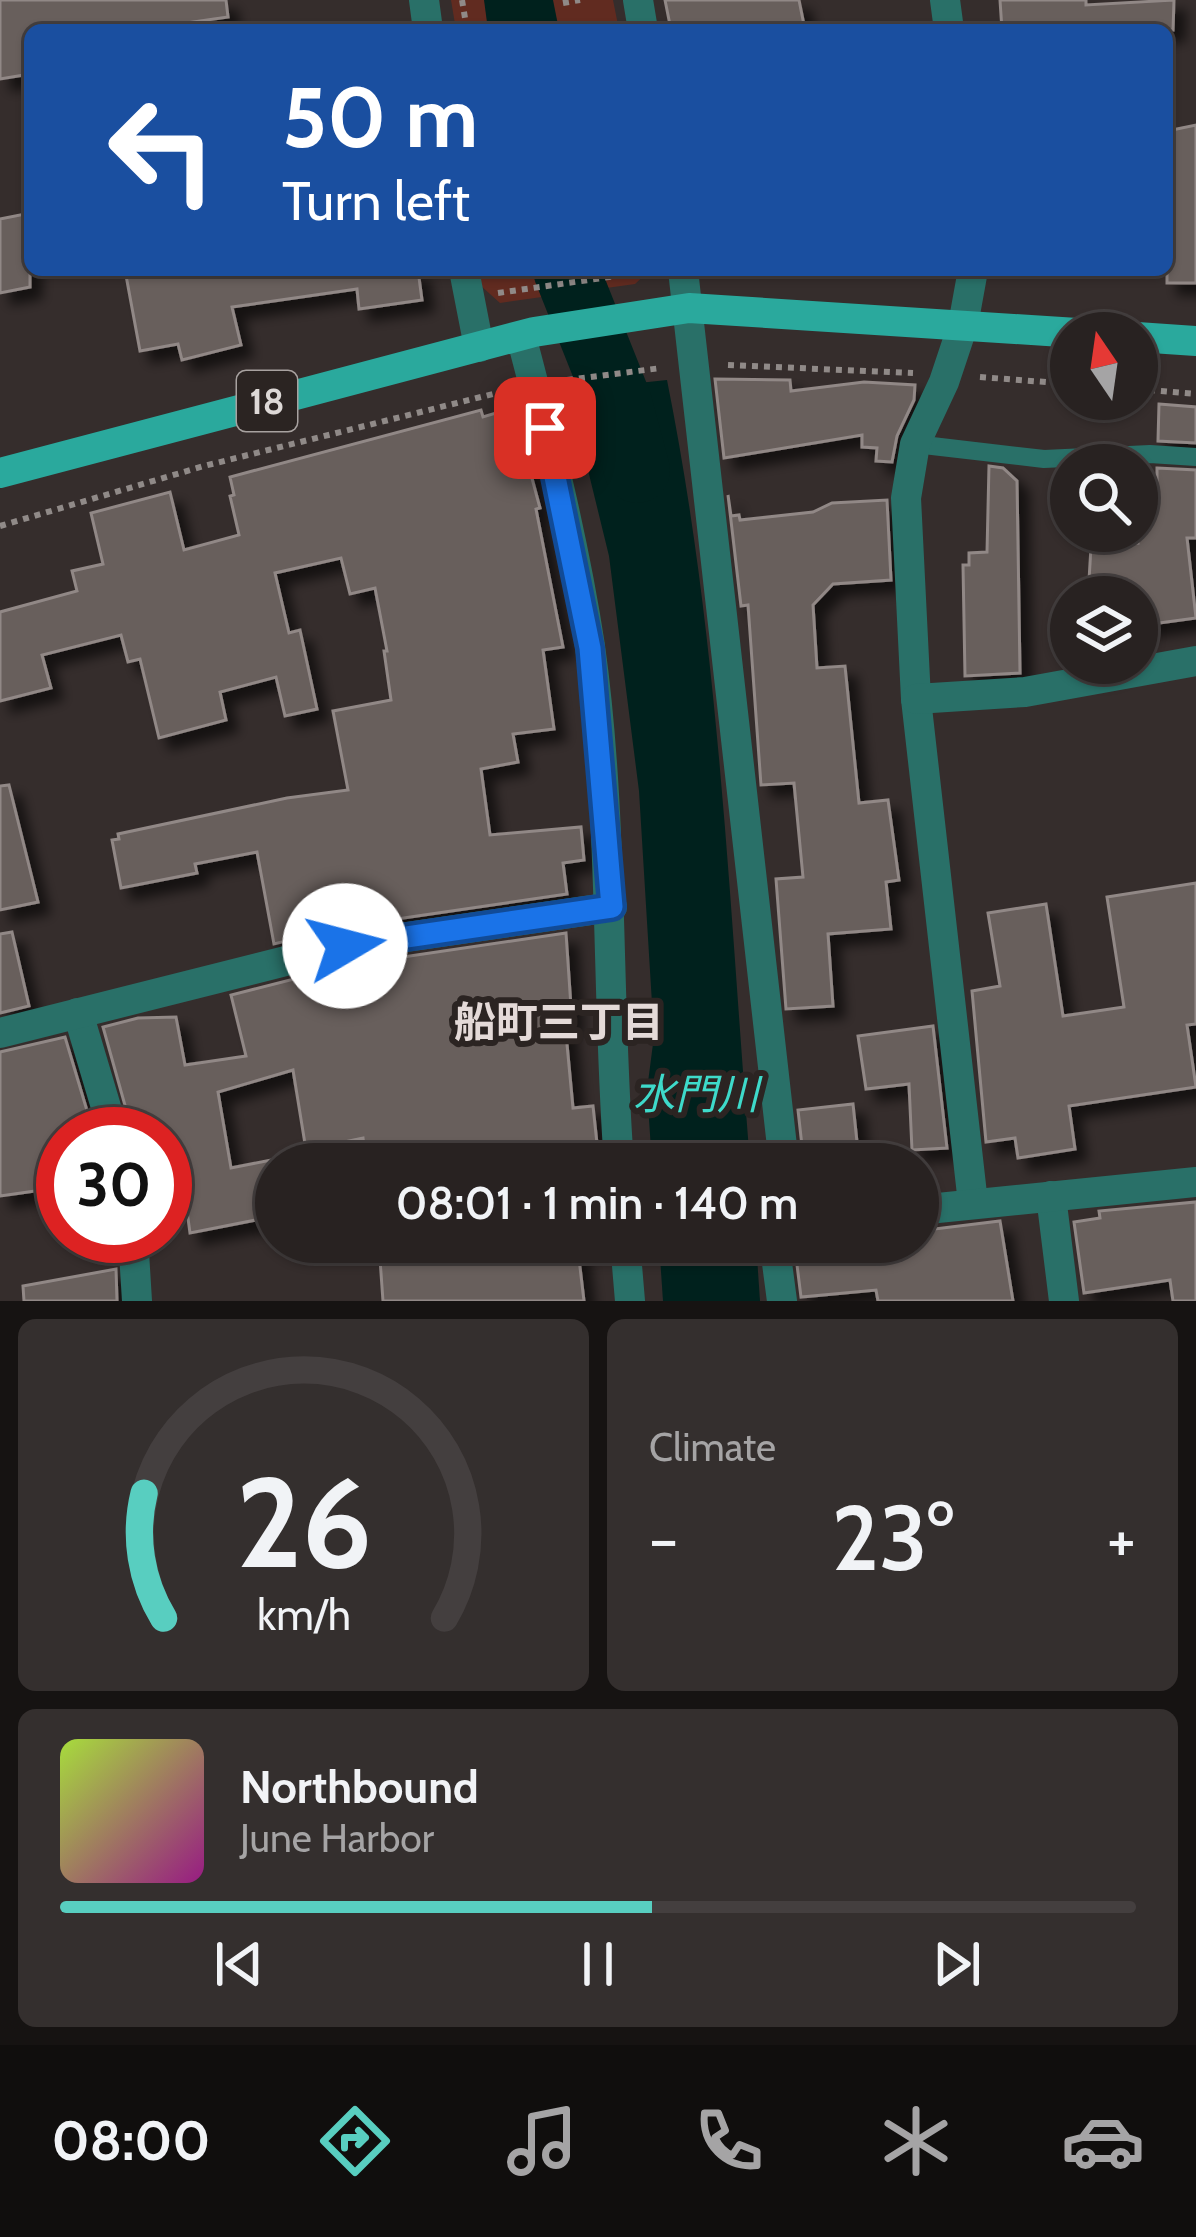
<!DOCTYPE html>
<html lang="en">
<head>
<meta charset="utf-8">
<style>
	:root { --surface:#282221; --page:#342f2e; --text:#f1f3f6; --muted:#a5a4a5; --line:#443f3f; --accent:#58cec0 }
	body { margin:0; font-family:Cabin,"Noto Sans JP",sans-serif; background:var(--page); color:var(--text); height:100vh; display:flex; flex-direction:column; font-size:45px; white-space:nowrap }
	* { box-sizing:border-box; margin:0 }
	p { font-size:39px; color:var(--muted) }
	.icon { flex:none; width:66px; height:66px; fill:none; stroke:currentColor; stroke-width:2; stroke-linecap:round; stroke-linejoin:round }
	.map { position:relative; height:1301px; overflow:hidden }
	.sheet { display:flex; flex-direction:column; gap:18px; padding:18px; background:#161312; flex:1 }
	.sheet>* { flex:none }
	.hud { position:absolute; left:24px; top:24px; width:1149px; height:252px; border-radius:18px; box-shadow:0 3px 9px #0004,0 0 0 3px var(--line); background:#1a4fa0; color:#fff; overflow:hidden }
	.needle { width:78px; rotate:347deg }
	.controls { position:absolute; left:1050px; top:312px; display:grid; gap:24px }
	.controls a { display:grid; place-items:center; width:108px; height:108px; border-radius:50%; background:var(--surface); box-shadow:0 3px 9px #0004,0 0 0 3px var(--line); font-size:60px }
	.speed { position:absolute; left:36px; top:1107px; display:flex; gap:24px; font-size:60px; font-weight:700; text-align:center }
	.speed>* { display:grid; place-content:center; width:156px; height:156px; border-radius:50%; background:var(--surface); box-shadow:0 3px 9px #0004,0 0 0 3px var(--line); line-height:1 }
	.speed .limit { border:18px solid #d22; background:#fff; color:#111 }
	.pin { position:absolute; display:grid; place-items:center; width:102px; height:102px; color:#fff; margin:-51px; border-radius:24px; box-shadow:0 6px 18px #0006 }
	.me { position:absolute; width:132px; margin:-66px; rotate:82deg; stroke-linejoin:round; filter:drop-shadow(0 0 9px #0008) }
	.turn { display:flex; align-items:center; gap:42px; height:252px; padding:0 60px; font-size:54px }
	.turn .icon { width:156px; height:156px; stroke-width:2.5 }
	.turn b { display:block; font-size:84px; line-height:102px }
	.big { font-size:90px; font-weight:600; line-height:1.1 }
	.sheet .card { flex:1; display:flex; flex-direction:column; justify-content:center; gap:18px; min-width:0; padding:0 42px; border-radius:18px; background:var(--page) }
	.sheet .dial { align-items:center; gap:0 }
	.dial svg { height:312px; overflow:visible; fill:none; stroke:var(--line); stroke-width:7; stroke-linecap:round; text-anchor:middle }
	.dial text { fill:var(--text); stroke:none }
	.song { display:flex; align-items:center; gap:36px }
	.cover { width:144px; height:144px; border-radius:18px; background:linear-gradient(135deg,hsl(80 70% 55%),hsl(310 70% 35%)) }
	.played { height:12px; border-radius:6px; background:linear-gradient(90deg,var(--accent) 55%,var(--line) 55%) }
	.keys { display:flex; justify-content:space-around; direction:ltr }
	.heat { display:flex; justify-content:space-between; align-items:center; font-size:66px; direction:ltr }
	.sheet .tiles { flex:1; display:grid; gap:18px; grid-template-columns:1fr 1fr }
	.card:last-child { grid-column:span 2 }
	.trip { position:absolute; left:255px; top:1143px; width:684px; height:120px; border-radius:60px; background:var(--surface); box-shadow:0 3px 9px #0004,0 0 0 3px var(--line); font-weight:600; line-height:120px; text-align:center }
	.tab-bar { display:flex; height:192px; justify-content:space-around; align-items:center; background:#100e0d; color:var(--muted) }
	.tab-bar .icon { width:84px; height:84px }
	.tab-bar .selected { color:var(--accent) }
	.tab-bar b { font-size:54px; color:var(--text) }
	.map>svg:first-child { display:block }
	.green { fill:#612b20 }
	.water { fill:#00211d }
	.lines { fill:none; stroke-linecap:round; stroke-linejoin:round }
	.river { stroke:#00211d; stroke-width:66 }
	.building { fill:#675e5c; stroke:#918886; stroke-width:3; filter:url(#shadow) }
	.path { stroke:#908a88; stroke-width:6; stroke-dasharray:6 6; stroke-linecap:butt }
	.lane { stroke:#297068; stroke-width:18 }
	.street { stroke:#297068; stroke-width:30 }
	.primary { stroke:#2aa99d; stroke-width:30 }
	.route-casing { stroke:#114b97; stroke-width:30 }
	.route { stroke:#1a73e8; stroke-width:21 }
	.labels { text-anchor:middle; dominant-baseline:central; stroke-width:12; stroke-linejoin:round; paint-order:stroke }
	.shield { fill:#2b2422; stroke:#a8a2a0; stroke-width:3 }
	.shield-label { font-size:36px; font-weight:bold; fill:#ddd8d6 }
	.neighbourhood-label { font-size:42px; font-weight:bold; fill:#e4dad8; stroke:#2b2422 }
	.water-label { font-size:42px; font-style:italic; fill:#3edaca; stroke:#2b2422 }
</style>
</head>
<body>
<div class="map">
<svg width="1196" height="1301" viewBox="0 0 1196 1301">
	<defs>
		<filter id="shadow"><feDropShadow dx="11" dy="11" stdDeviation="6" flood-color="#0009"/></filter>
	</defs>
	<rect width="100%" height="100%" fill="#352d2c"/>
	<g class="green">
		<polygon points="451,0 613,0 619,30 456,30"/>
		<polygon points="478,270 650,270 635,284 500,303 480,285"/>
	</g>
	<g class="water">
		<polygon points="484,0 553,0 559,30 488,30"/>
		<path d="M667,380C719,639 729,901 750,1164H652L647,1090L654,1036L639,791L609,556L587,466L563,391Z"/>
		<polygon points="659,1242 756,1242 760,1301 663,1301"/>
	</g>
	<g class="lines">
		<polyline class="river" points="566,270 619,403 637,470"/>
	</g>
	<g class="building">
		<polygon points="0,0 226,0 228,17 172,25 172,30 30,30 30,74 0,79"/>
		<polygon points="665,0 799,0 805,30 671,30"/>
		<polygon points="1000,0 1086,0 1086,5 1174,0 1173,30 1002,30"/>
		<polygon points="1196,125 1196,283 1167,283 1167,131"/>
		<polygon points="30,213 30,287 0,293 0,219"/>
		<polygon points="125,270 418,270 422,300 359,309 357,289 232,307 241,345 182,360 178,344 140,351"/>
		<polygon points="715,379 790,380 791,391 864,382 915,385 914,400 897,436 892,462 876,461 877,448 862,447 862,435 724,458"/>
		<polygon points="1159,404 1196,407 1196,443 1158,441"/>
		<polygon points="513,408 540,508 536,509 563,647 543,650 554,729 513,734 518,762 481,769 490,835 581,827 584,860 563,863 567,894 342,927 274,944 257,852 195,864 197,873 121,888 112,840 119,839 118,834 287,798 348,790 333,711 391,700 384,651 387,651 375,588 350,594 341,558 275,573 289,633 300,630 317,709 285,716 276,677 220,692 226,720 159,738 140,659 128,662 121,635 42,655 51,688 0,701 0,612 77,591 72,571 103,564 91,513 170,492 184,550 239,535 230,496 234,495 230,477 481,410 483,417"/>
		<polygon points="989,466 1003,468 1017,481 1020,673 965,676 963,565 969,565 969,553 987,552"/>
		<polygon points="1157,468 1196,470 1196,538 1187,538 1196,618 1137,626 1137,597 1088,597 1091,547 1138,543 1137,490 1157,487"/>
		<polygon points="728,495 731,516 739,515 740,520 813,512 832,503 887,500 891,580 833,584 813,605 817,668 845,666 859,803 888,800 899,880 886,882 891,929 828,934 833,1006 786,1009 776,879 803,877 794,783 761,785 748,605 741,606"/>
		<polygon points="9,785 38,902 0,910 0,786"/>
		<polygon points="1196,883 1196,1024 1187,1025 1196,1087 1069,1106 1075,1149 1018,1158 1015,1138 986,1142 972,991 1000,986 988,913 1046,904 1063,1016 1124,1007 1107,897"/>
		<polygon points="12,932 29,1006 0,1013 0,934"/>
		<polygon points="566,933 572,1022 565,1023 573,1108 593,1106 598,1153 552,1157 553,1164 366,1164 363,1138 306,1150 293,1070 218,1092 231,1168 276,1159 276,1216 190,1233 179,1152 165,1154 165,1134 133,1134 103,1027 138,1018 176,1017 185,1065 246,1056 231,995 349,965"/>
		<polygon points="933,1026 947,1148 912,1150 909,1084 866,1089 858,1036"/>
		<polygon points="65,1037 94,1134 63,1134 63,1187 0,1196 0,1052"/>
		<polygon points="853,1104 859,1161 804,1164 798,1110"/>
		<polygon points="1196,1202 1196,1301 1173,1301 1170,1280 1084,1293 1074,1222 1100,1218 1099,1211"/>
		<polygon points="1000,1221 1013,1301 878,1301 876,1290 801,1297 797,1265 802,1252 918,1242 918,1231"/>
		<polygon points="449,1242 577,1242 584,1301 383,1301 380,1259 450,1254"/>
		<polygon points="116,1269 117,1301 24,1301 23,1286"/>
	</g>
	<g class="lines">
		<g class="path">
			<polyline points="462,0 467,30"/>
			<polyline points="563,3 580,0"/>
			<polyline points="498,293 651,271"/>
			<polyline points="728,365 913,373"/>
			<polyline points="980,377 1071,384"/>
			<polyline points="567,380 661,368"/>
			<polyline points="1137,389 1196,394"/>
			<polyline points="0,526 204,466 501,392"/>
		</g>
		<polyline class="lane" points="915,444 1044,459 1150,454 1196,457"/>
		<g class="street">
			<polyline points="424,0 428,30"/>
			<polyline points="638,0 643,30"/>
			<polyline points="945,0 949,30"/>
			<polyline points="464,270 479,347"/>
			<polyline points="683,270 784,1164"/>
			<polyline points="973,270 963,325 944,382 915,444 906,498 916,699 973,1203"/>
			<path d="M521,336C548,438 574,541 590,646C614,818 606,992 619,1164"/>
			<polyline points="916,699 1025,692 1196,661"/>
			<polyline points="78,1013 114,1134"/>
			<polyline points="0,1033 345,946 612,907"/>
			<polyline points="1051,1196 1064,1301"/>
			<polyline points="918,1210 1196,1182"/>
			<polyline points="133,1236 137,1301"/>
			<polyline points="625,1242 630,1301"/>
			<polyline points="782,1301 777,1263 785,1242"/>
		</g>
		<g class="primary">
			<polyline points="1137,337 1196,341"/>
			<polyline points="0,473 534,332 689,308 1077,333"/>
		</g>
	</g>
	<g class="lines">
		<defs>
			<polyline id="route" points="345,946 612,907 590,648 545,428"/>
		</defs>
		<use href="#route" class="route-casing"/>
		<use href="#route" class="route"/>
	</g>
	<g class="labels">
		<rect class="shield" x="237" y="371" width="60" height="60" rx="9"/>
		<g class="shield-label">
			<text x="267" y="401">18</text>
		</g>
		<g class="neighbourhood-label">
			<text x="559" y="1022">船町三丁目</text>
		</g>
		<g class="water-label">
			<text x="696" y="1094">水門川</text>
		</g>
	</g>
</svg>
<div class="controls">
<a><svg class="needle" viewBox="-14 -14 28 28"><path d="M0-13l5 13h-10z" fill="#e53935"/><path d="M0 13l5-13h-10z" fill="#a5a4a5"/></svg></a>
<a><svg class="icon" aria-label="search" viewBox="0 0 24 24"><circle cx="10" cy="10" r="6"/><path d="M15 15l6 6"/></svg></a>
<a><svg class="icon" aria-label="layers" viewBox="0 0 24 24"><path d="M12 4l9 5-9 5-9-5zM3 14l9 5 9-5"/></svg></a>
</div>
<div class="speed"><div class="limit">30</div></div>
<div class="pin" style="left:545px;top:428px;background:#d93025"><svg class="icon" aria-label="arrive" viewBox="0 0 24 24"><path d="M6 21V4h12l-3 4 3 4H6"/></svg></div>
<svg class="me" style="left:345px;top:946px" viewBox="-20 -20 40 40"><circle r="19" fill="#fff"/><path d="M0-13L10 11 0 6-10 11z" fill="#1a73e8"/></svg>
<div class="trip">08:01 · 1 min · 140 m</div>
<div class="hud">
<div class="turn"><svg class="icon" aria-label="left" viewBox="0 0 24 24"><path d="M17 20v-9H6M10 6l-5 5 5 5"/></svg><div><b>50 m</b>Turn left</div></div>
</div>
</div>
<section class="sheet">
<div class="tiles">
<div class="card dial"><svg viewBox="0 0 100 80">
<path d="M14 69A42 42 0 1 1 86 69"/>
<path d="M14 69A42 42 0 0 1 9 37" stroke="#58cec0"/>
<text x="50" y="56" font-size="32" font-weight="700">26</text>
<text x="50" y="72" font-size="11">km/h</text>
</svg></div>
<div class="card"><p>Climate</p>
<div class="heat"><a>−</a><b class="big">23°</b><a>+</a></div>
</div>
<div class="card">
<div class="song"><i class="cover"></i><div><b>Northbound</b><p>June Harbor</p></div></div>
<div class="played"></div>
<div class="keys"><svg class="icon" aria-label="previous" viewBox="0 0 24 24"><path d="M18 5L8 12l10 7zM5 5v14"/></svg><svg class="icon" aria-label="pause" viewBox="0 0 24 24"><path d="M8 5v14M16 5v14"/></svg><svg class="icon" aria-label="next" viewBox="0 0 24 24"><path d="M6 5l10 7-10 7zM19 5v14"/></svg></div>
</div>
</div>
</section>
<nav class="tab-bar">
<b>08:00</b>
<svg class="icon selected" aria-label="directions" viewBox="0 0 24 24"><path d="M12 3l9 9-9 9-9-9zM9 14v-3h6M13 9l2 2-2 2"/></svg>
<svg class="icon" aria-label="music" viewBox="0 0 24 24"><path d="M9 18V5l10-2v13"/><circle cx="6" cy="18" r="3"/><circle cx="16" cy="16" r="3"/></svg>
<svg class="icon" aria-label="phone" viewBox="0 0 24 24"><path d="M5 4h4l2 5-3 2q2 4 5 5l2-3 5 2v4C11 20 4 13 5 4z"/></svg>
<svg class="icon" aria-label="climate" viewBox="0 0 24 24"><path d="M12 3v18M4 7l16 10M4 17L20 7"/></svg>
<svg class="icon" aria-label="car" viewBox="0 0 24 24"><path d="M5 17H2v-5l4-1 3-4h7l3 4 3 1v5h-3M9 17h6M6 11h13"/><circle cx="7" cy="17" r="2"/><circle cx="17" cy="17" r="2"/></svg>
</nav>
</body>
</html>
